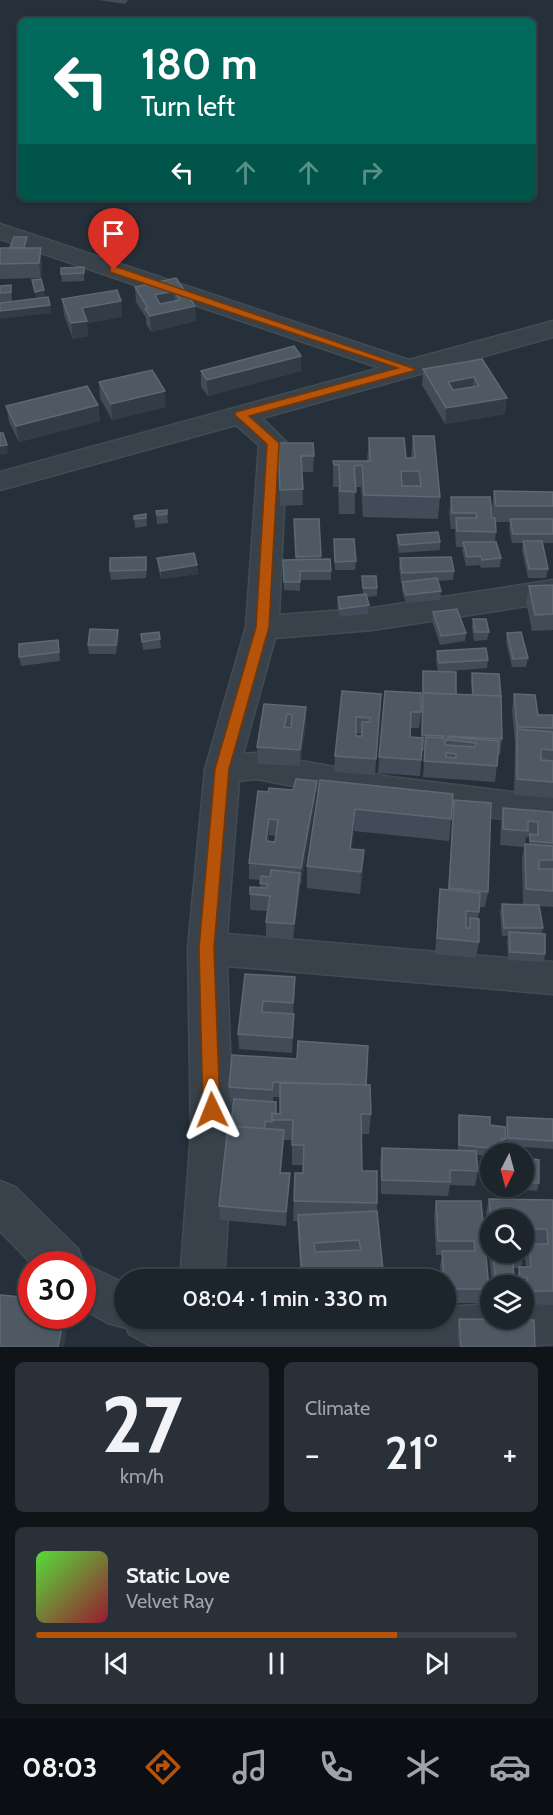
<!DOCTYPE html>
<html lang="en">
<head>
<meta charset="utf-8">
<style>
	:root { --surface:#1c242c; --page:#293038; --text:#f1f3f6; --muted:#a0a4a9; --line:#3a4148; --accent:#b45309 }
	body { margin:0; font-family:Cabin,sans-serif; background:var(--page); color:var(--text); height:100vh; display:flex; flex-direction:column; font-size:22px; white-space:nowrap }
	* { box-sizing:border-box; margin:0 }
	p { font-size:20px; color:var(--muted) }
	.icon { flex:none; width:33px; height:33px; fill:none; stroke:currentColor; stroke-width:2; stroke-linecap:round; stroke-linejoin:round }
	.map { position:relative; height:1347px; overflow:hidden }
	.panel { display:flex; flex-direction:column; gap:15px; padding:15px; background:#0f1418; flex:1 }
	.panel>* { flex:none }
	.banner { position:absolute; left:18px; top:18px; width:518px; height:183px; border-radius:9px; box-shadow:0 2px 4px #0004,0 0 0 2px var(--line); background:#00695c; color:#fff; overflow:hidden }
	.needle { width:39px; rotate:186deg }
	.fabs { position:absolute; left:480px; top:1143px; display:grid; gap:12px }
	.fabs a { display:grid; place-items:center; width:54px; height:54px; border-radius:50%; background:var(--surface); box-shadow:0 2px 4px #0004,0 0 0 2px var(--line); font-size:30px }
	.speed { position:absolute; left:18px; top:1251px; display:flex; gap:12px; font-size:30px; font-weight:700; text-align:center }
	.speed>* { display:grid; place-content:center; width:78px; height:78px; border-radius:50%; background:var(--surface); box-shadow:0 2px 4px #0004,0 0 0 2px var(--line); line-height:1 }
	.speed .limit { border:9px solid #d22; background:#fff; color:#111 }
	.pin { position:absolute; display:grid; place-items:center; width:51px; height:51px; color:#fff; margin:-62px -26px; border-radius:50% 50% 50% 0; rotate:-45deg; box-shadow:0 0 6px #0007 }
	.pin .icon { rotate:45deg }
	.me { position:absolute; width:66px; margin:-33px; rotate:358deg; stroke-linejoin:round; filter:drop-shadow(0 0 4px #0008) }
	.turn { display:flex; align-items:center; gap:21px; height:126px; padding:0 24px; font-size:27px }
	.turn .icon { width:78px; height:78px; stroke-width:2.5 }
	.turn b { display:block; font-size:42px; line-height:51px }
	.lanes { display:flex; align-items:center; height:57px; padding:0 24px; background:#0003; justify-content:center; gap:30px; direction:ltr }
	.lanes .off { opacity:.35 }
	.big { font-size:45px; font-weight:600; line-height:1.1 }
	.panel .widget { flex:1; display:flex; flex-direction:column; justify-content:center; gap:9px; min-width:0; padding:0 21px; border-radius:9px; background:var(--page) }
	.panel .dial { align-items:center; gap:0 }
	.dial b { font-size:78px; line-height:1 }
	.song { display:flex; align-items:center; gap:18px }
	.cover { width:72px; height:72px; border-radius:9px; background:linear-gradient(135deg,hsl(110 70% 55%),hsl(350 70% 35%)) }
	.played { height:6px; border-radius:3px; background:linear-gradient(90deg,var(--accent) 75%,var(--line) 75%) }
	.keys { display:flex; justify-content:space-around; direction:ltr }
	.heat { display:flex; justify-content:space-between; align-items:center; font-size:33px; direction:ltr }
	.panel .tiles { flex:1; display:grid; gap:15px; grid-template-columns:1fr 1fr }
	.widget:last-child { grid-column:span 2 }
	.trip { position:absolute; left:114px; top:1269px; width:342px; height:60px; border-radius:30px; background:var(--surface); box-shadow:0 2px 4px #0004,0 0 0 2px var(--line); font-weight:600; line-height:60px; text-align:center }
	.tab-bar { display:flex; height:96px; justify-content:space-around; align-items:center; background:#0b0e12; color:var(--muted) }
	.tab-bar .icon { width:42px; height:42px }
	.tab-bar .on { color:var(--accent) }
	.tab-bar b { font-size:27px; color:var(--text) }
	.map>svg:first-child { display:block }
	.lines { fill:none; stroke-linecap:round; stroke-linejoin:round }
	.street-casing { stroke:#434b53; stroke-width:3 }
	.street { fill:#39424a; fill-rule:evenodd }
	.wall { fill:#424c58; fill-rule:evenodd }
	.shaded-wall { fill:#313c47 }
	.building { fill:#4e5964; stroke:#5e6873; stroke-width:1.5; fill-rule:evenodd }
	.route { fill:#b45309; stroke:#753606; stroke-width:1.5 }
</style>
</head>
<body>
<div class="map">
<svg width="553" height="1347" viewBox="0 0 553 1347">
	<rect width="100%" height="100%" fill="#26303a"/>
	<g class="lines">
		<defs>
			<g id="street">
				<polygon points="0,224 409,360 553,321 553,337 262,418 287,443 279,615 372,608 553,580 553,602 372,630 275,638 243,754 257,753 391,777 553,797 553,825 391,805 257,779 239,781 227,934 553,962 553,994 227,966 233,1133 224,1280 180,1280 191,1133 188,948 205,769 246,627 259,445 236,425 0,490 0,472 380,368 0,239"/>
				<polygon points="0,1181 15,1187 78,1249 84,1264 124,1283 124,1318 192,1318 200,1323 268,1318 446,1318 446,1307 490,1304 490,1318 524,1318 524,1302 553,1300 553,1344 514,1347 153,1347 129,1334 127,1328 108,1323 82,1309 82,1264 32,1264 0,1231"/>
			</g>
		</defs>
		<use href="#street" class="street-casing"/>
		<use href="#street" class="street"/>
	</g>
	<g class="wall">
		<polygon points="98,0 128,0 125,4"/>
		<polygon points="27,237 28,246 27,248 42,263 41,278 0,279 0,248 10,248"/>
		<polygon points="84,267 84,281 62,282 61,274"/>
		<polygon points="176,278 195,306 196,321 151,332 146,324 146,318 136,302 135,287"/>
		<polygon points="11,285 12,301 0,302 0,286"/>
		<polygon points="62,299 121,301 122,317 87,323 88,336 73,339 64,315"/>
		<polygon points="482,359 505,414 445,424 422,385 423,369"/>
		<polygon points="201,371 301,371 208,396 201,387"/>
		<polygon points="99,382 166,407 112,420 100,398"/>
		<polygon points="98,405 100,421 19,442 9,422 6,406"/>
		<polygon points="413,436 440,497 438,519 363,517 361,487 355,487 355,514 339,514 338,487 333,487 333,461 367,461 369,438 406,458 411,458"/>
		<polygon points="278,443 314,456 313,472 302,472 303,505 280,506"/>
		<polygon points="494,491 553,492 553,543 542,543 548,569 546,578 528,578 522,550 523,543 512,543 509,528 510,522 495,522 496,532 495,542 501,558 500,567 481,568 480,565 466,566 462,550 463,547 456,547 455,529 451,529 449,513 451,497 492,518 493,518 492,507"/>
		<polygon points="167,510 168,523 157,524 156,511"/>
		<polygon points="146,514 147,526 135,528 134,516"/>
		<polygon points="294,519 319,519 321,559 331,571 331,580 300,580 300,591 284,590 283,560 296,560"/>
		<polygon points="397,535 440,542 440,550 399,553 397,544"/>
		<polygon points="334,539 356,561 355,570 335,570"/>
		<polygon points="157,558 197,565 198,574 161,579 158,567"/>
		<polygon points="400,558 454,571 453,580 438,581 441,591 440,600 406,603 402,591 402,582 410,582 401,582 399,567"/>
		<polygon points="147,565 146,578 111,580 110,571"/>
		<polygon points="362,576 377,588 377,596 367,597 369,605 368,614 340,617 337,606 338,597 363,595"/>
		<polygon points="553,585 553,630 532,631 526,602 529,586"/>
		<polygon points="433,612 466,633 465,641 440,645 432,621"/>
		<polygon points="473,619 489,632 487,640 474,641 472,628"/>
		<polygon points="159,632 161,648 143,650 141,634"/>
		<polygon points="507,633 528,658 526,667 512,667 506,642"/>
		<polygon points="119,639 116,654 89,654 88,645"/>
		<polygon points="58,640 60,661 21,666 19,657"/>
		<polygon points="437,651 488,660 487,668 439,672 456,694 472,695 471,682 472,673 502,739 500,755 498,755 495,782 423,777 425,751 422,751 420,776 378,773 385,691 421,712 419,728 410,728 410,737 421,738 423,671 438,672 436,660"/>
		<path d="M342,691L381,694L375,775L334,772L335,756ZM356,733L362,734L361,736H356Z"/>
		<polygon points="514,694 538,715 553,715 553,798 514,795 515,743 512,710"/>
		<polygon points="264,704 306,707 306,723 300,766 258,764 257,747"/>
		<polygon points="320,780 451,819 449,841 354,831 351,849 364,850 363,872 360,894 307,888 307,866"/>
		<path d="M258,791L316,797L301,884H300L293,940L266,937V922L268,911L250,910V894L260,888V880L249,879V863ZM269,835L276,836L275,842L269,841Z"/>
		<polygon points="454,800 488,892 485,907 479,907 478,919 479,942 476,958 435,954 440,889 448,890"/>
		<path d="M503,808L553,812V907L539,906L543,928L542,934L545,954L544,962L508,960L507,941L508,936H502L500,912L502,904L523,905L522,860L524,847L500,845L501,824ZM526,837H530L529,844H525Z"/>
		<polygon points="245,974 295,992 293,1014 294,1029 292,1053 239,1049 238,1034"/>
		<path d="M232,1055L366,1085L371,1114L369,1134H362V1171L377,1203V1211L384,1280H301L297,1221H293L294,1201L303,1173V1165H292V1140H284L281,1173H290L289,1187L286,1226L220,1220L219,1206L231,1126L234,1102L230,1101L229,1087ZM273,1097H280V1114H276L273,1101Z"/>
		<polygon points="459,1115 490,1125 506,1139 504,1147 502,1147 501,1154 490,1154 490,1156 477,1155 478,1171 475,1186 450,1185 448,1196 381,1194 380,1163 382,1148 458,1151 458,1122"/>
		<polygon points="507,1117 553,1119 553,1149 507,1146 506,1125"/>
		<polygon points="524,1158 539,1183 537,1191 502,1188 502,1186 524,1186"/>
		<path d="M489,1199L553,1200V1305L525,1304L524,1286H516V1281L519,1268H513L515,1286H492L486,1214ZM490,1220H524V1243H543V1244H529L525,1258L526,1267H521L524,1252H490Z"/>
		<polygon points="436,1201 481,1201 489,1289 487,1303 446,1303 446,1280 441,1280 440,1265 442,1255 436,1255 434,1216"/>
		<polygon points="459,1319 535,1347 458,1347 457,1333"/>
	</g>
	<g class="shaded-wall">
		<polygon points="27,237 28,246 24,259 23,251"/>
		<polygon points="41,248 42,263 41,278 39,263"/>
		<polygon points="44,290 45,299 36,300 35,292"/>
		<polygon points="174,291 175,307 156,311 155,295"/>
		<polygon points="121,301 122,317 87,323 88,336 73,339 71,323 82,308"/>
		<polygon points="50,305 51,313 0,319 0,311"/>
		<polygon points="195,306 196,321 151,332 150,316"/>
		<polygon points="301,356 301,371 208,396 207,380"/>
		<polygon points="474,377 472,393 447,398 448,382"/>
		<polygon points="165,391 166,407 112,420 111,404"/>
		<polygon points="507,398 505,414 445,424 446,408"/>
		<polygon points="98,405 100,421 19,442 16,426"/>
		<polygon points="7,445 8,454 0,455 0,446"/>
		<polygon points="197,565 198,574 161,579 161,571"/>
		<polygon points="118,630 119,639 116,654 116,645"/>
		<polygon points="306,707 306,723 300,766 300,750"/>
		<polygon points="317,781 316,797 301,884 301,868"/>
		<polygon points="355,809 354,831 349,870 350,849"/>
		<polygon points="269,819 269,835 266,857 266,841"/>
		<polygon points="364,850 363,872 360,894 361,872"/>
		<polygon points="300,873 300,889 293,940 294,924"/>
		<polygon points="295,977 295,992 293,1018 293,1003"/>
		<polygon points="294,1014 294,1029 292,1053 292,1038"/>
		<polygon points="290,1173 289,1187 286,1226 286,1212"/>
		<polygon points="64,1316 69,1316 64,1347 58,1347"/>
	</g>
	<g class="building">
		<polygon points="14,237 27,237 24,248 10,248"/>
		<polygon points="0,248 41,248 39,263 0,264"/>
		<polygon points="84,267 84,273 61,274 61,268"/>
		<path d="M176,278L195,306L150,316L145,309L148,308L135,287ZM174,291L180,300L160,304L155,295Z"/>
		<polygon points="41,279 44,290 35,292 32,280"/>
		<polygon points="11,285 11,292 0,293 0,286"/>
		<polygon points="117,290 121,301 82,308 87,321 71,323 62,299"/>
		<polygon points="48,297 50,305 0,311 0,303"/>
		<polygon points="294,346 301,356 207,380 201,371"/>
		<path d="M482,359L507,398L446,408L423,369ZM474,377L479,386L453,390L448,382Z"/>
		<polygon points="152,370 165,391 111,404 99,382"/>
		<polygon points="87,386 98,405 16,426 6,406"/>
		<polygon points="0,433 3,433 7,445 0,446"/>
		<path d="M413,436H434L440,497L364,495L362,465L354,466L356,492L340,491L339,465H334L333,461H370L369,438H404L406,458H415ZM401,471H419L421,486H402Z"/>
		<polygon points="278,443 313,443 314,456 301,456 303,489 280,490"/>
		<polygon points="494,491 553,492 553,506 496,506"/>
		<polygon points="451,497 490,497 492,518 495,518 496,532 457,531 456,518 477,518 476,513 452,513"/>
		<polygon points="167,510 167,514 157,515 156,511"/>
		<polygon points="146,514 146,518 134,519 134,516"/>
		<polygon points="294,519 319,519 321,556 296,557"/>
		<polygon points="510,519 553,519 553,534 513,534"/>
		<polygon points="438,532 440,542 400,545 397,535"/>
		<polygon points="334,539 354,539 356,561 335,562"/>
		<polygon points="523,541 542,541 548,569 529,569"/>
		<polygon points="463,542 496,542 501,558 482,560 481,556 467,557"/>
		<polygon points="194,553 197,565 161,571 157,558"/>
		<polygon points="146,557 146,570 110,571 110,558"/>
		<polygon points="451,557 454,571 402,573 400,558"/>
		<polygon points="330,559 331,571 300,571 300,582 284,582 283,560"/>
		<polygon points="362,576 376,576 377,588 363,588"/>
		<polygon points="437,578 441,591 406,595 402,582"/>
		<polygon points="553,585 553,614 535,615 529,586"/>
		<polygon points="366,594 369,605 340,609 338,597"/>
		<polygon points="457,609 466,633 441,636 433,612"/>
		<polygon points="473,619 486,619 489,632 475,632"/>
		<polygon points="90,629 118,630 116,645 88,645"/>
		<polygon points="159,632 160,639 142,642 141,634"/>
		<polygon points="521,632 528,658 513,659 507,633"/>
		<polygon points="58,640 59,652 19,657 19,644"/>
		<polygon points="486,648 488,660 439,663 437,651"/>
		<polygon points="423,671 456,672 456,694 423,693"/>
		<polygon points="472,673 499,674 501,697 473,695"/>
		<path d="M342,691L381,694L376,759L335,756ZM356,717L370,718V722H362V736H356Z"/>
		<polygon points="385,691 421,693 421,712 411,712 410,737 423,738 421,760 379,757"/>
		<path d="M423,693L501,696L502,739L448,736V740H445V745L475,747L476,743L450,740V737L499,741L497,766L424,761L426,737L443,738L444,736L422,735ZM446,753L456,754V758L446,757Z"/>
		<polygon points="514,694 535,695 538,715 553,715 553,728 517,727"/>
		<path d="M264,704L306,707L300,750L257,747ZM287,714L292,715L291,728L284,727Z"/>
		<polygon points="517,729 553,732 553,750 541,749 541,760 553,761 553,782 517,779"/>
		<path d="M296,779L317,781L301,868L249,863L258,791L268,792L269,788L293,790ZM269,819L278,820L275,842L266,841Z"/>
		<polygon points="320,780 453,794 451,819 355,809 350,849 364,850 361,872 307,866"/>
		<polygon points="454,800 491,803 488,892 449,888"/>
		<polygon points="503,808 553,812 553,843 530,841 530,834 538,835 538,822 528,821 528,831 503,829"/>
		<polygon points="525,844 553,846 553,860 539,860 539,869 553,869 553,891 526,889"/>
		<polygon points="271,870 300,873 294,924 266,922 270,896 250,894 250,887 267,888 268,884 260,883 261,876 270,877"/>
		<polygon points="440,889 480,893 479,912 466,911 466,928 470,928 470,918 479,919 479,942 437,938"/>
		<polygon points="502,904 539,905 543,928 504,928"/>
		<polygon points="509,932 545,934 545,954 510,952"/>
		<polygon points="245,974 295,977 293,1003 263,1001 262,1012 294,1014 292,1038 238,1034"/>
		<polygon points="298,1041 368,1046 366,1085 273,1082 272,1090 229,1087 232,1055 297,1059"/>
		<polygon points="280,1083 370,1085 371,1114 361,1114 362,1171 377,1171 377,1203 294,1201 295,1173 303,1173 304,1145 292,1145 293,1120 272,1120 272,1113 280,1114"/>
		<polygon points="234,1099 276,1102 276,1114 272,1113 272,1122 265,1121 265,1129 231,1126"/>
		<polygon points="459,1115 490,1117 490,1125 505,1127 506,1139 502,1139 502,1149 459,1145"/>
		<polygon points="507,1117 553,1119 553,1141 508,1138"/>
		<polygon points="228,1126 284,1130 280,1173 290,1173 286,1212 219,1206"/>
		<polygon points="382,1148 476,1151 478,1171 450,1170 450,1182 382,1180"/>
		<polygon points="524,1158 539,1160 539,1183 524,1182"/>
		<polygon points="489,1199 553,1200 553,1291 528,1291 527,1277 520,1278 519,1267 531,1267 529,1244 548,1244 547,1229 524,1229 524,1220 491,1220"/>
		<polygon points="436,1201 481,1201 489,1289 446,1289 446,1280 444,1280 442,1251 475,1251 474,1241 438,1241"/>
		<path d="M377,1211L384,1280H302L298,1215ZM359,1240L361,1250L315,1252L314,1243Z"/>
		<polygon points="524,1251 524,1254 512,1254 515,1286 496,1286 493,1252 524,1252"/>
		<polygon points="0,1295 32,1298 32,1316 64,1316 58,1347 0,1347"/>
		<polygon points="459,1319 534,1320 535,1347 461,1347"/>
	</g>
	<polygon class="route" points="114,266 415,369 413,371 249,416 279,443 269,627 229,769 214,948 220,1110 218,1116 212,1118 205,1116 203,1110 199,948 215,769 256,627 267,444 235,415 236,412 398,368 110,272 110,267"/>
</svg>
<div class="fabs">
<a><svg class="needle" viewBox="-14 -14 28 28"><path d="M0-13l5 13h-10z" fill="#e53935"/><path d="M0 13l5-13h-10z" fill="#a0a4a9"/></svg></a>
<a><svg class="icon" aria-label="search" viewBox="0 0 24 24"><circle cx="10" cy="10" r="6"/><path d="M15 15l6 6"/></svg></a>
<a><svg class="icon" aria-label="layers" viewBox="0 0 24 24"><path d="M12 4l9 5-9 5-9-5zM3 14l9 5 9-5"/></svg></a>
</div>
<div class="speed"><div class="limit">30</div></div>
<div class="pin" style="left:114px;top:270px;background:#d93025"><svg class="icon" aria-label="arrive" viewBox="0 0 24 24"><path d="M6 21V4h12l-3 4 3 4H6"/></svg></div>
<svg class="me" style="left:212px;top:1110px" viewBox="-20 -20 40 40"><path d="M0-17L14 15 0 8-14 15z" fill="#b45309" stroke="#fff" stroke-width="4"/></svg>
<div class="trip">08:04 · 1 min · 330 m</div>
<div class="banner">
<div class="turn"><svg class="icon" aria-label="left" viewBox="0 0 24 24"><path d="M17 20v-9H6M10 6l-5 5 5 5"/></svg><div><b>180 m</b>Turn left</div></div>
<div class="lanes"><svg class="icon" aria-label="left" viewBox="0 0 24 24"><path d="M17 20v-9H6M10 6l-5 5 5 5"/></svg><svg class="icon off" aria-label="ahead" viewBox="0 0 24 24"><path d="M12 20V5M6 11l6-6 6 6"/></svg><svg class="icon off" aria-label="ahead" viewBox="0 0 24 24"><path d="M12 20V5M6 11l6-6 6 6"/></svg><svg class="icon off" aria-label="right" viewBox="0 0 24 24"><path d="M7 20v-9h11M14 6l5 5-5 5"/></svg></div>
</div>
</div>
<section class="panel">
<div class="tiles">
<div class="widget dial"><b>27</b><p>km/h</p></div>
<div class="widget"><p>Climate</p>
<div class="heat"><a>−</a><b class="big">21°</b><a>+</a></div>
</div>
<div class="widget">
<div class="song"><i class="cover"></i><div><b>Static Love</b><p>Velvet Ray</p></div></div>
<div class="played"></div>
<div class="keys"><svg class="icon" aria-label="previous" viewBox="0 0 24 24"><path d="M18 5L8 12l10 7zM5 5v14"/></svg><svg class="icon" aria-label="pause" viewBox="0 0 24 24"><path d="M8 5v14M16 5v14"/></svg><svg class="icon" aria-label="next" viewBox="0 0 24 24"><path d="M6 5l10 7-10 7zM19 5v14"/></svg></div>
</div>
</div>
</section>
<nav class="tab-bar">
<b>08:03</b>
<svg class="icon on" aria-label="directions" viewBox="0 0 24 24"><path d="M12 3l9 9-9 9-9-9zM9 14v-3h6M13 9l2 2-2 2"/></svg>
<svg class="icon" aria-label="music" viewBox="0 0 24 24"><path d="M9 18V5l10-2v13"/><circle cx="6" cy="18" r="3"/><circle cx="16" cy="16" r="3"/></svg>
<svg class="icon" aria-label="phone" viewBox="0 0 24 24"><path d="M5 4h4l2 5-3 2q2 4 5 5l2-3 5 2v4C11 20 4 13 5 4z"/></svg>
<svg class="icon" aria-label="climate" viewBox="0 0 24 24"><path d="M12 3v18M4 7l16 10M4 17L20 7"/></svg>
<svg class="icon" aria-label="car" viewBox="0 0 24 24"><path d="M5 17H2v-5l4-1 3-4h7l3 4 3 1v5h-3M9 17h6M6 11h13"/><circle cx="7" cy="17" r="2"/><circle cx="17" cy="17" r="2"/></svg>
</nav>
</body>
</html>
